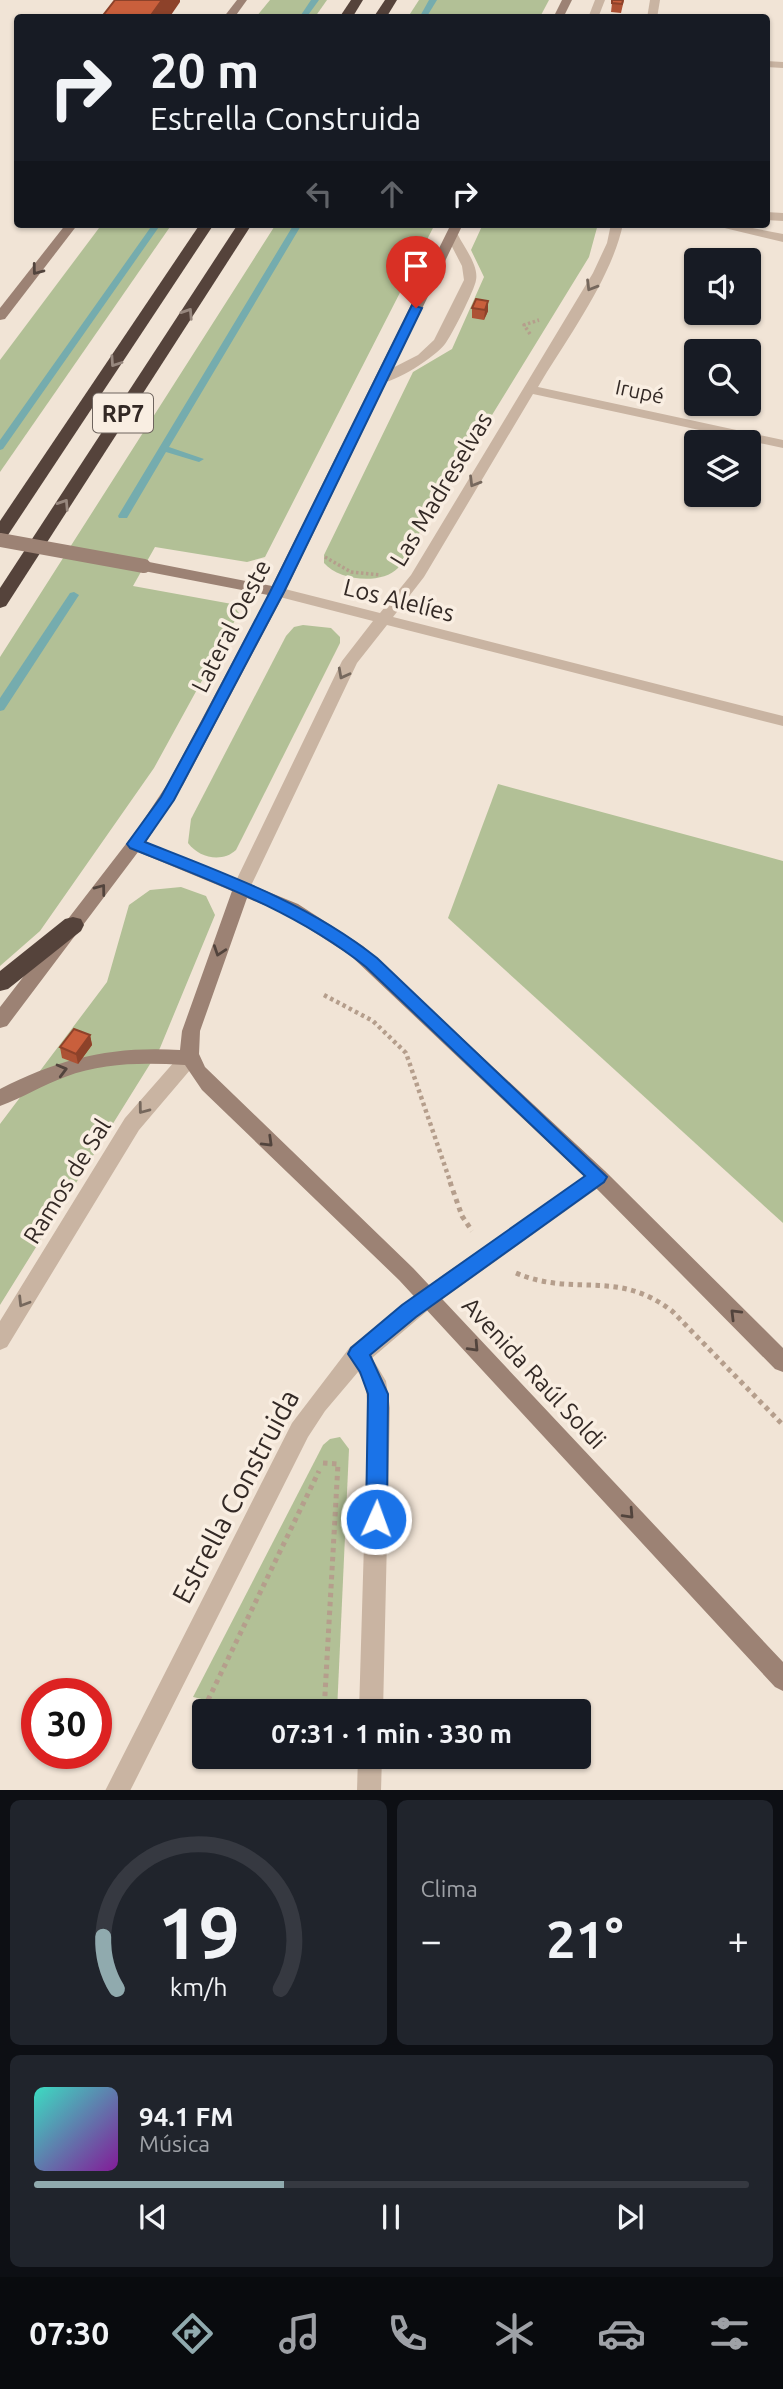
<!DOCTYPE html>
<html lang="es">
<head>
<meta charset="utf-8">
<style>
	:root { --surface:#171b24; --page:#20242c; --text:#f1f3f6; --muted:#9ea1a6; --line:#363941; --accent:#90aaae }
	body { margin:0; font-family:Ubuntu,sans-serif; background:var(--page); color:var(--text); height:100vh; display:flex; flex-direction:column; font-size:26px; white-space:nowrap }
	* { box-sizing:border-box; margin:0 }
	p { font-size:23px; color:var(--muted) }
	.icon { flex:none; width:38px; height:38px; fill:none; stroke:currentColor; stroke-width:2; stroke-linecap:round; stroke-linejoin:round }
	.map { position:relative; height:1790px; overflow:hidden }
	.drawer { display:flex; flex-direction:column; gap:10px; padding:10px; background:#0d0f14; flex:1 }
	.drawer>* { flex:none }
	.banner { position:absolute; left:14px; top:14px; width:756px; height:214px; border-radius:7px; box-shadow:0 2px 5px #0004; background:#171b24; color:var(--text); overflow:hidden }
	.fabs { position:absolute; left:684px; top:248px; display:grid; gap:14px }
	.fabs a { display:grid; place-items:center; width:77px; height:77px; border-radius:7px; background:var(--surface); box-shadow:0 2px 5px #0004; font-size:35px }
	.speed { position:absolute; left:21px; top:1678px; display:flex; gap:14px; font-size:35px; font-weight:700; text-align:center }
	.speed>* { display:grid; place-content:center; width:91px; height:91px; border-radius:50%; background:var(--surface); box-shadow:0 2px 5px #0004; line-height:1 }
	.speed .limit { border:10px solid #d22; background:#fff; color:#111 }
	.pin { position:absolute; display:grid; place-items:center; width:60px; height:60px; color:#fff; margin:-72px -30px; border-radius:50% 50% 50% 0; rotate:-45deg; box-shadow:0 0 7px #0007 }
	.pin .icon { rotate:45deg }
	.me { position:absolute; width:77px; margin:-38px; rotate:2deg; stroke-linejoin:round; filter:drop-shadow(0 0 5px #0008) }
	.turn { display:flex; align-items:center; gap:24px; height:147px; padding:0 21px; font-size:32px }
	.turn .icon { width:91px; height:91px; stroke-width:2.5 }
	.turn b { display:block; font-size:49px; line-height:60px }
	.lanes { display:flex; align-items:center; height:66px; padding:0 21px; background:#0003; justify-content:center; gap:35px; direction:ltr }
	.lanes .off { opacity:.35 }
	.big { font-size:52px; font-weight:700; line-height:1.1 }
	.drawer .card { flex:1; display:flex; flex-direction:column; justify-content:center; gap:10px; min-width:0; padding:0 24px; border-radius:10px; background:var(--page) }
	.drawer .dial { align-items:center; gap:0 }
	.dial svg { height:182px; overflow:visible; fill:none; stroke:var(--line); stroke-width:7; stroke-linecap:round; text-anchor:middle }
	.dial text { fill:var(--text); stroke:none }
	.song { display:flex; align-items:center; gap:21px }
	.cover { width:84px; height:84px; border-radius:10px; background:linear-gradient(135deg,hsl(170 70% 55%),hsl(290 70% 35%)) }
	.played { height:7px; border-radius:4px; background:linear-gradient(90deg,var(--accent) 35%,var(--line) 35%) }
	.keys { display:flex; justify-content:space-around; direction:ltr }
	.heat { display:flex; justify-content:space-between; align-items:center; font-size:38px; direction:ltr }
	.drawer .tiles { flex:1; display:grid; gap:10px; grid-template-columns:1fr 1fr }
	.card:last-child { grid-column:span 2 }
	.trip { position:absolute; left:192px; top:1699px; width:399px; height:70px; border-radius:7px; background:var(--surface); box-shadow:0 2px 5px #0004; font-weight:700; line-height:70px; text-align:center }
	.tab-bar { display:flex; height:112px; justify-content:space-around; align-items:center; background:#090b0e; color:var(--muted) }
	.tab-bar .icon { width:49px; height:49px }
	.tab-bar .on { color:var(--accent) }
	.tab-bar b { font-size:32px; color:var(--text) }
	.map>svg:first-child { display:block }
	.green { fill:#b2c096 }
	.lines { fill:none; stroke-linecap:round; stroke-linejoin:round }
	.stream { fill:#75acae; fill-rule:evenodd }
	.path-far2 { stroke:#b59e8c; stroke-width:3.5; stroke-dasharray:2.5 2.5; stroke-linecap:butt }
	.path-far1 { stroke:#b59e8c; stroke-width:4.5; stroke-dasharray:3.5 3.5; stroke-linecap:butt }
	.path { stroke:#b59e8c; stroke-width:5; stroke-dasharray:4.5 4.5; stroke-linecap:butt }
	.lane { fill:#c9b4a2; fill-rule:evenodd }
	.street { fill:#c9b4a2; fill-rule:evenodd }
	.secondary { fill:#9c8274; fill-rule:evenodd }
	.highway { fill:#55433b; fill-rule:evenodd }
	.secondary-bridge { stroke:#9c8274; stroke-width:14 }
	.wall { fill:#ad5234 }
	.shaded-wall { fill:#8d422a }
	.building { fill:#c95f3c; stroke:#8d422a; stroke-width:2 }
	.oneway { stroke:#52443d }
	.oneway2 { stroke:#76685d }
	.oneway3 { stroke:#97877e }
	.route { fill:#1a73e8; stroke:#114b97; stroke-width:2 }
	.labels { text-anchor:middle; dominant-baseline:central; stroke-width:7; stroke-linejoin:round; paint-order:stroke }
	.far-street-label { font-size:21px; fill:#332925; stroke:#f9eee2 }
	.shield { fill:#f9eee2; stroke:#6e645e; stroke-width:2 }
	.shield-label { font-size:23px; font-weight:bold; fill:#332925 }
	.street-label { font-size:24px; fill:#332925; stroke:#f9eee2 }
	.near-street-label { font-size:28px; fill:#332925; stroke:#f9eee2 }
</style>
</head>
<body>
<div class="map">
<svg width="783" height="1791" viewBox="0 0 783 1791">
	<rect width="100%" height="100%" fill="#f1e4d6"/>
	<g class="green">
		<polygon points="270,0 327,0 315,17 256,17"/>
		<polygon points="419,0 549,0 540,17 408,17"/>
		<polygon points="102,224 172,224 0,472 0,360"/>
		<polygon points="276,224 435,224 265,557 247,562 155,547 133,586 232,604 239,613 154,768 40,931 0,966 0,657"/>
		<path d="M483,224H598L589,257L398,568C382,585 339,581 324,563V555L413,372L452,349L484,277L471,250Z"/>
		<path d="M303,625L331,628L340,637V643L236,850C222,863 199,858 188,843L191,819L286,636L294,627Z"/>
		<polygon points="498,784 783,861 783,1223 448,918"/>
		<polygon points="181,887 206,896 215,915 160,1048 0,1305 0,1124 107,982 129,905 150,890"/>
		<polygon points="340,1437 349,1449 337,1711 253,1711 193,1697 323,1445 330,1439"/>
	</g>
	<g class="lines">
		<g class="stream">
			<polygon points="311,0 319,0 306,18 299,18"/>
			<polygon points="429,0 437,0 426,18 419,18"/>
			<polygon points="153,224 161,224 3,449 0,450 0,440"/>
			<polygon points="294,224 302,224 169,447 204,459 199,462 166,452 127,518 119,518 118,516"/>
			<polygon points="74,592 79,595 4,710 0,711 0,698 70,593"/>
		</g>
		<g class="path-far2">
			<polyline points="530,334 524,325 539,320"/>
			<polyline points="325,557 351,572 381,575"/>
		</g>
		<polyline class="path-far1" points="324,995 373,1021 406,1053 451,1184"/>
		<g class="path">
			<polyline points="450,1182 462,1216 472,1231"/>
			<path d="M516,1273C575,1298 616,1268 672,1311L783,1425"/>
			<polyline points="323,1463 338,1464 324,1712"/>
			<polyline points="208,1700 319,1471"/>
		</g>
		<g class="lane">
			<polygon points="595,0 605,0 598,18 588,18"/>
			<path d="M448,232L458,235C464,247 479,266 476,280C475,289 451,337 445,344C435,357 392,386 375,383V377L418,355L434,340L464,280L462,266L446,235Z"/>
		</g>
		<g class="street">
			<polygon points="650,0 660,0 657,18 647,18"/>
			<polygon points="766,61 783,62 783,68 766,67"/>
			<polygon points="766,212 783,213 783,221 766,220"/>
			<path d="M611,224H623C611,280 567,338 538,387L783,440V448L533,394L424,577L393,617L783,716V726L387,625L357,663L248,892H236L233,887L342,661L373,621L272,595L269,592L277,587L380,613L411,575L593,273L607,243Z"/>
			<polygon points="708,224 732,224 783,234 783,242"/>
			<polygon points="189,1050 196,1053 198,1058 196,1063 139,1130 7,1347 0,1350 0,1321 125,1118 182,1053"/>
			<polygon points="598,1169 605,1171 608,1177 605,1183 433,1306 372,1358 386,1381 390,1408 383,1712 359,1712 368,1408 365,1383 358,1372 325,1411 308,1437 130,1791 105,1791 292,1423 350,1347 443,1275"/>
			<polygon points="358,1757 382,1757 381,1791 357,1791"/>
		</g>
		<g class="secondary">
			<polygon points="237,0 247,0 234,18 223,18"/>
			<polygon points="562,0 572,0 563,18 553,18"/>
			<polygon points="66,224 78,224 5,319 0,320 0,308"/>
			<path d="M451,224H463L285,592L183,785L146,842L298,904L363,946L605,1171L783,1348V1372L775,1369L591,1183L351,956L286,914L247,898L200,1031L199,1054L205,1067L413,1268L783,1662V1691L775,1687L399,1280L202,1090L185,1065C144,1063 105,1062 65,1077C43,1085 22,1098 0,1106V1089C61,1058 111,1046 180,1050L182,1031L232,891L138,852L7,1026L0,1028V1007L139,827L168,783L268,595L144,571L137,566L144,561L272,586Z"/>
		</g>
		<g class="highway">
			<polygon points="351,0 363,0 352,18 339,18"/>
			<polygon points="385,0 397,0 386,18 373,18"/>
			<polygon points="200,224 214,224 6,538 0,539 0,521"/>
			<polygon points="238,224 252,224 6,606 0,608 0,588"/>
			<polygon points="73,917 81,919 84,925 81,931 8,989 0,991 0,971 65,919"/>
		</g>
		<polyline class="secondary-bridge" points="0,540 144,566"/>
	</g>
	<g class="wall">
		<polygon points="624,0 621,13 611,12 612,3"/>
		<polygon points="476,299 488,311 484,320 472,318 472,308"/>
		<polygon points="90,1035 92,1045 78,1064 62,1058 60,1047"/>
	</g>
	<g class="shaded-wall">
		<polygon points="162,0 180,0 180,2 169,18 149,18"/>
		<polygon points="488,301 488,311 484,320 485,310"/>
		<polygon points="90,1035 92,1045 78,1064 76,1054"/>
	</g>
	<g class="building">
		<polygon points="115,0 162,0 149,18 101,18"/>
		<polygon points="612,0 623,0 622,4 612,3"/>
		<polygon points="476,299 488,301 485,310 472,308"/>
		<polygon points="74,1029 90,1035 76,1054 60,1047"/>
	</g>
	<defs><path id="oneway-chevron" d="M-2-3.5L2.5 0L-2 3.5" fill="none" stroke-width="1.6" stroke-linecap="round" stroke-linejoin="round" transform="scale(1.75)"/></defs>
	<g class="oneway">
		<use href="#oneway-chevron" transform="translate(37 270) rotate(127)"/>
		<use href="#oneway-chevron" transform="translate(101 889) rotate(-53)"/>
		<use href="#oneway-chevron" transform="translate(219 951) rotate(109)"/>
		<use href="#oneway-chevron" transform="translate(62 1070) rotate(-15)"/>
		<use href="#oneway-chevron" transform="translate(268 1142) rotate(44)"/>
		<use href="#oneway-chevron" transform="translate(735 1314) rotate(-135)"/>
		<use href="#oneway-chevron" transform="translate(474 1347) rotate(47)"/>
		<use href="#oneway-chevron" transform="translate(629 1514) rotate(47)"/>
	</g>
	<g class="oneway2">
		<use href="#oneway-chevron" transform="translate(591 286) rotate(121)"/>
		<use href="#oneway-chevron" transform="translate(474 482) rotate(121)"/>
		<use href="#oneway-chevron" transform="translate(343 674) rotate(118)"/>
		<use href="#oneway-chevron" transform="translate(143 1109) rotate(127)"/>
		<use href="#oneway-chevron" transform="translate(23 1302) rotate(122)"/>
	</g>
	<g class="oneway3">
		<use href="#oneway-chevron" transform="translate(188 313) rotate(-57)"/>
		<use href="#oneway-chevron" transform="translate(115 362) rotate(124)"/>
		<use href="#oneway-chevron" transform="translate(64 504) rotate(-57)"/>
	</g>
	<path class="route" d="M412,305L422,308L284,592L174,800L145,842C226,874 308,903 377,958L607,1177L604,1182L416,1317L370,1355L388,1394L387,1519L384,1526L376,1529L369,1526L366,1519L368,1394L360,1372L348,1354L351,1348L402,1305L585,1176L366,967C296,911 212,881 130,848L127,844L161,797L203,720L270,592Z"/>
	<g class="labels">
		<g class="far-street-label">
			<text transform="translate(640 391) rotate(12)">Irupé</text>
		</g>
		<rect class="shield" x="93" y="393.5" width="60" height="39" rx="5"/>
		<g class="shield-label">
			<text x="123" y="413">RP7</text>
		</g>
		<g class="street-label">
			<text transform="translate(441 489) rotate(-59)">Las Madreselvas</text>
			<text transform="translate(399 600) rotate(14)">Los Alelíes</text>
			<text transform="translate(231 626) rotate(-63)">Lateral Oeste</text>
			<text transform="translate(67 1181) rotate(-58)">Ramos de Sal</text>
			<text transform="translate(534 1373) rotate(47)">Avenida Raúl Soldi</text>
		</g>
		<g class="near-street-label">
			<text transform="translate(235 1496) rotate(-62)">Estrella Construida</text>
		</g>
	</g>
</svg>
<div class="fabs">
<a><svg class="icon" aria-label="sound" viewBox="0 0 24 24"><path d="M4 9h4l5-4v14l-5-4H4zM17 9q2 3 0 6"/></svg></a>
<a><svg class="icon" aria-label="search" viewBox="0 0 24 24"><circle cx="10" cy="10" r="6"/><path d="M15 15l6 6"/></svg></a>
<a><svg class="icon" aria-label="layers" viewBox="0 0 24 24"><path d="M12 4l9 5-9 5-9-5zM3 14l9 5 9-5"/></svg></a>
</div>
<div class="speed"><div class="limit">30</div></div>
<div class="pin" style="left:416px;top:308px;background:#d93025"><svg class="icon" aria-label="arrive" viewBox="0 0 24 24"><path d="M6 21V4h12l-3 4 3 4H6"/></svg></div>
<svg class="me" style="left:376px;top:1519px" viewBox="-20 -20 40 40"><circle r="17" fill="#1a73e8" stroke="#fff" stroke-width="3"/><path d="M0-11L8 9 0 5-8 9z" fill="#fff"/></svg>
<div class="trip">07:31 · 1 min · 330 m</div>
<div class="banner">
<div class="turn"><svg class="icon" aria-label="right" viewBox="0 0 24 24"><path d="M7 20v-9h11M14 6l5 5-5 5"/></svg><div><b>20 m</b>Estrella Construida</div></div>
<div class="lanes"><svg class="icon off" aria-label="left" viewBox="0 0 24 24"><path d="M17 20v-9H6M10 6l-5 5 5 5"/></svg><svg class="icon off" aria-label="ahead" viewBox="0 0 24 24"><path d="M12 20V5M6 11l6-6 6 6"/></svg><svg class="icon" aria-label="right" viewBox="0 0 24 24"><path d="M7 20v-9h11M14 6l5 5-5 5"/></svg></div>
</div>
</div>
<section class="drawer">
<div class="tiles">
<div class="card dial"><svg viewBox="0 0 100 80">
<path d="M14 69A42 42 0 1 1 86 69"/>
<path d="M14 69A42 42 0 0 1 8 46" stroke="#90aaae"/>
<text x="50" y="56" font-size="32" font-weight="700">19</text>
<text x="50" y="72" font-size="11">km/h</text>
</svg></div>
<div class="card"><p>Clima</p>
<div class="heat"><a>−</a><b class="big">21°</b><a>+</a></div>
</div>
<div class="card">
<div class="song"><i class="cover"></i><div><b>94.1 FM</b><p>Música</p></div></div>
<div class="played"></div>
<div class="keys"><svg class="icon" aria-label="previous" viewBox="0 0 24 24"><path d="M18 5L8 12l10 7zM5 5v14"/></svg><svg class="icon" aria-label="pause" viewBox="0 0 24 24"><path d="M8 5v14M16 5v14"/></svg><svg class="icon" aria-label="next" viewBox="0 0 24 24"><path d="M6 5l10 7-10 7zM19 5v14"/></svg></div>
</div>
</div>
</section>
<nav class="tab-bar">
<b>07:30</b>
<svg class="icon on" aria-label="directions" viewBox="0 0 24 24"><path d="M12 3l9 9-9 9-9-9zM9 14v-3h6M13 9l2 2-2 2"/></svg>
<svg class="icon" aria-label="music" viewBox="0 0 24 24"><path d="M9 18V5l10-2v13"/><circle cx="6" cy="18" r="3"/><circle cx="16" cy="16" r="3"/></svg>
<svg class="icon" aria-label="phone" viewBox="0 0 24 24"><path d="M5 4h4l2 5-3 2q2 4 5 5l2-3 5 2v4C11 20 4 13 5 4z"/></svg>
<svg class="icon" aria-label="climate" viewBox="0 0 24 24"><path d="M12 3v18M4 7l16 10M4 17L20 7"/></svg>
<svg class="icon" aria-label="car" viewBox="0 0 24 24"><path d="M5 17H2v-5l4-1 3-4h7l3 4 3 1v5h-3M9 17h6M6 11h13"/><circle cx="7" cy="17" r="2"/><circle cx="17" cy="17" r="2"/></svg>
<svg class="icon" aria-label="filters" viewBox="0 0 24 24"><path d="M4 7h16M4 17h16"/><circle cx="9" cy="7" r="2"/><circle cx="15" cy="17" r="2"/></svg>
</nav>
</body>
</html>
